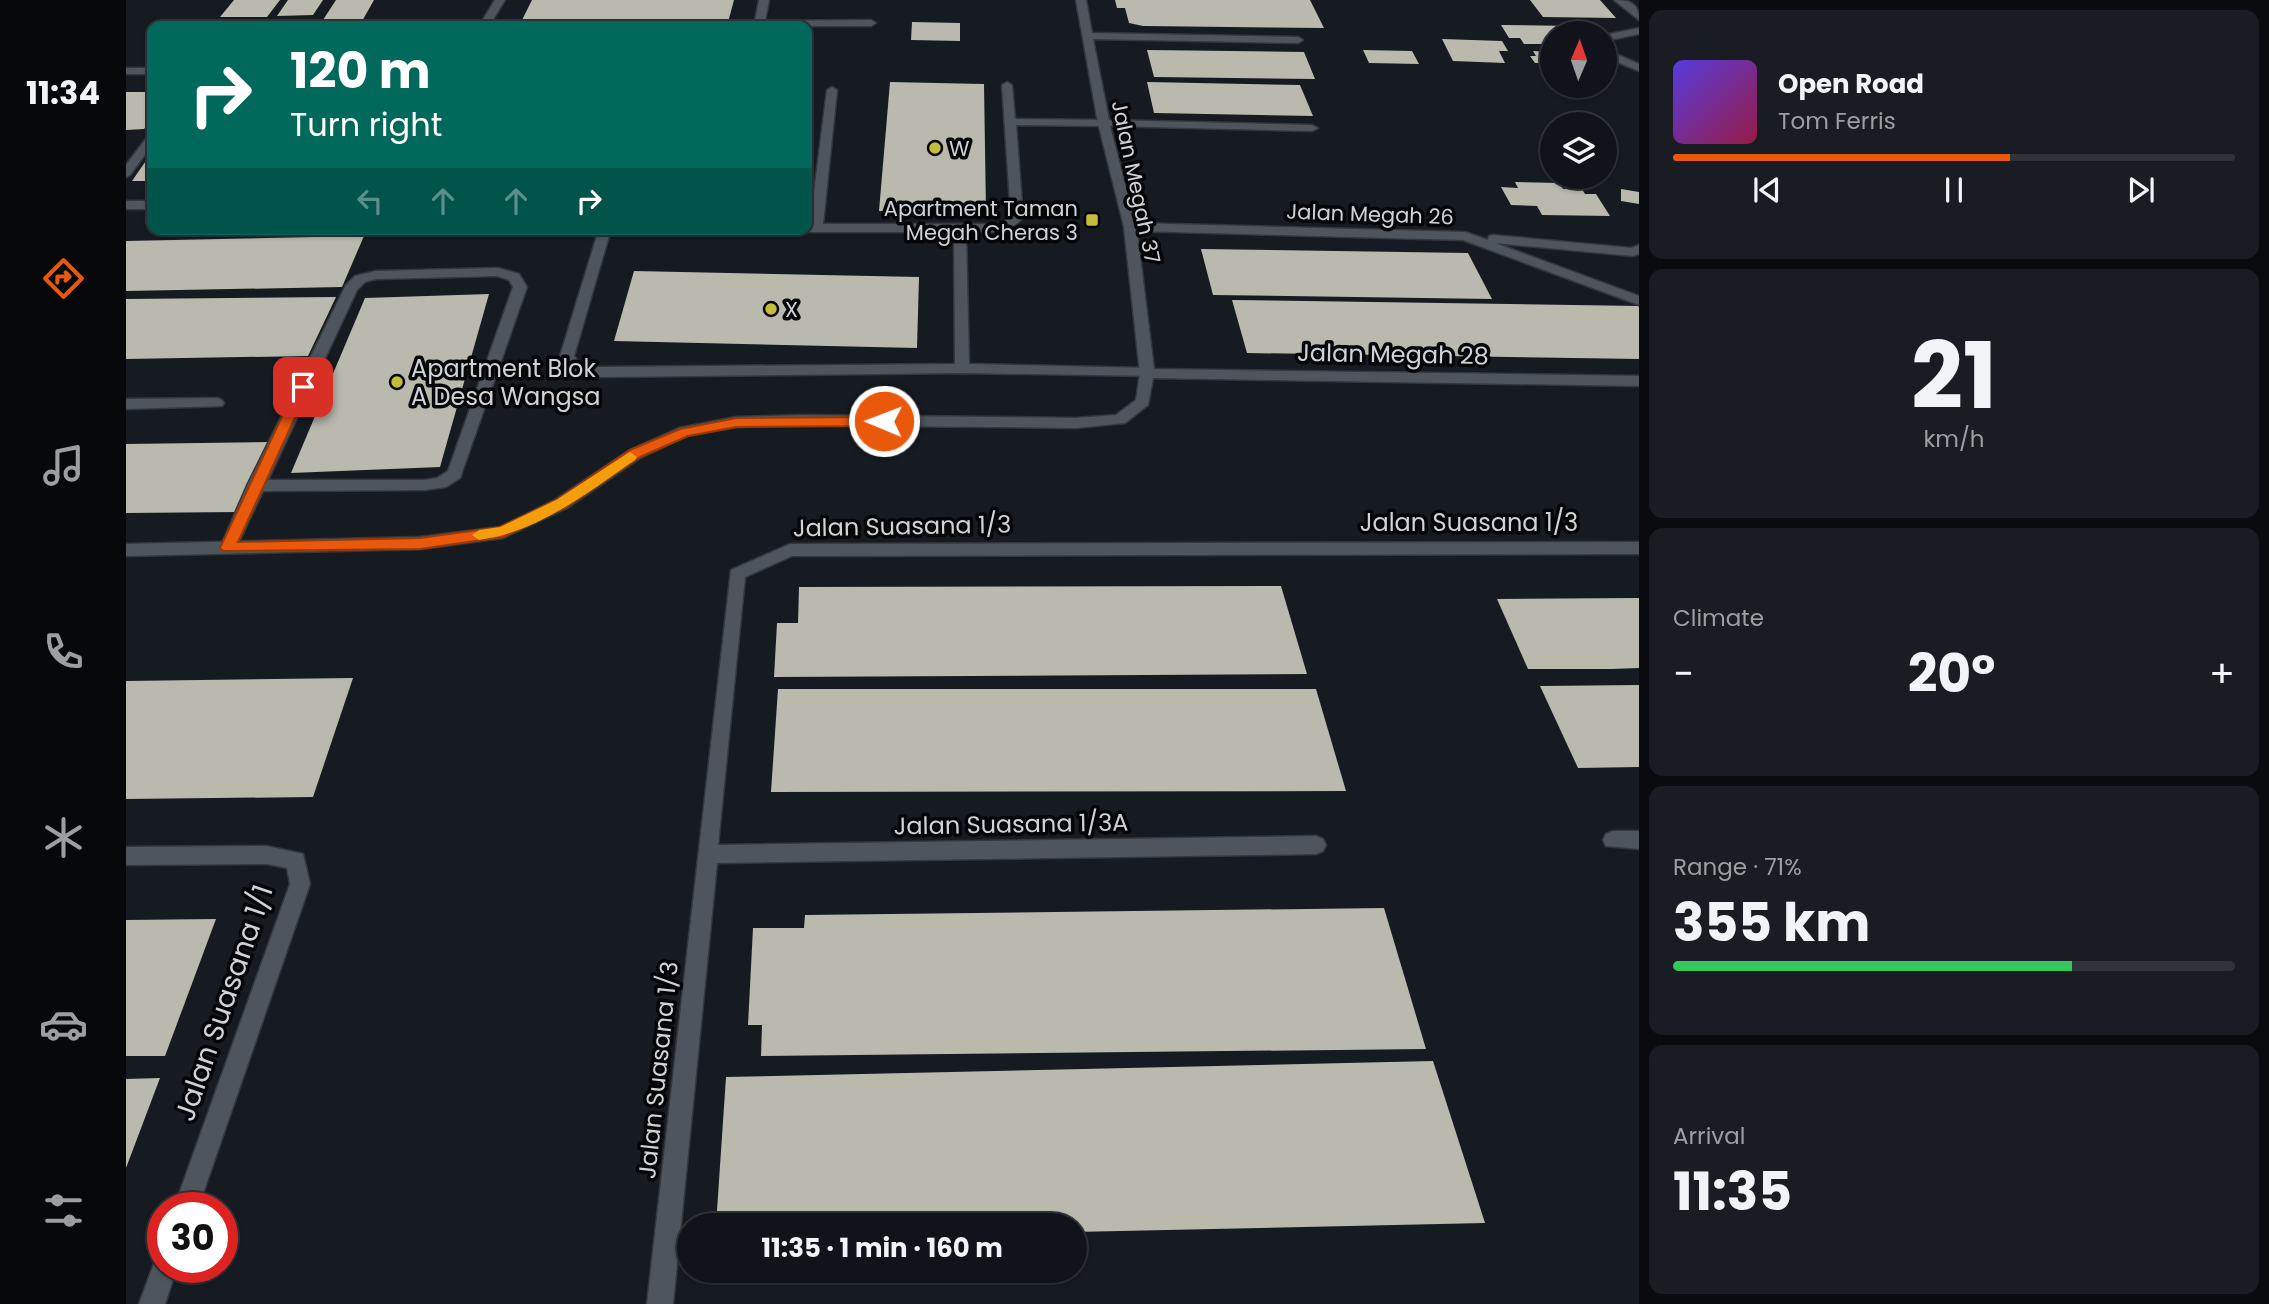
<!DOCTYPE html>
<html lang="en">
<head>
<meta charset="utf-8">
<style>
	:root { --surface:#10141a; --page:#191d23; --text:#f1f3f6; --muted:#9c9ea2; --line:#303339; --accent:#ea580c }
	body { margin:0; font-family:Poppins,sans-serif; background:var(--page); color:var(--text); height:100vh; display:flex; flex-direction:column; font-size:26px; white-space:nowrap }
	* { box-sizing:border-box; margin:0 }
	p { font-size:23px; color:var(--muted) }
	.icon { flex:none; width:38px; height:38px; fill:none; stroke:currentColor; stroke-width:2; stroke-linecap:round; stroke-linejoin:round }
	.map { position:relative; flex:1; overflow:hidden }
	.sheet { display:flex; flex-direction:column; gap:10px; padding:10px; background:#090b0e; width:630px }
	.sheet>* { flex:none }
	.hud { position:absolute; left:21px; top:21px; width:665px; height:214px; border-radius:14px; box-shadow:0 2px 5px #0004,0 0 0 2px var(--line); background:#00695c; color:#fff; overflow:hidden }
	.needle { width:46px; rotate:2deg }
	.controls { position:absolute; left:1414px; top:21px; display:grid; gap:14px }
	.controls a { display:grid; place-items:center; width:77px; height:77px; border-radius:50%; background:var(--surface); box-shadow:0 2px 5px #0004,0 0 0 2px var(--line); font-size:35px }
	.speed { position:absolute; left:21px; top:1192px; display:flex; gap:14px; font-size:35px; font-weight:700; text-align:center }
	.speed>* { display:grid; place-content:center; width:91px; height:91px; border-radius:50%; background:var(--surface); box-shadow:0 2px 5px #0004,0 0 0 2px var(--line); line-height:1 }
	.speed .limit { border:10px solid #d22; background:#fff; color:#111 }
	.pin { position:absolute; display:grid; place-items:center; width:60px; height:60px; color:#fff; margin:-30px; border-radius:14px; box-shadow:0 4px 10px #0006 }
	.me { position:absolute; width:77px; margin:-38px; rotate:271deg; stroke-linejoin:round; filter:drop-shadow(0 0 5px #0008) }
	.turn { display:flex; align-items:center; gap:24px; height:147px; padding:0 28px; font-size:32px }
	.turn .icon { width:91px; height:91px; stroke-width:2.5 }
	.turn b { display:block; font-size:49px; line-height:60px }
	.lanes { display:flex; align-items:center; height:66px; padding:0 28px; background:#0003; justify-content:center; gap:35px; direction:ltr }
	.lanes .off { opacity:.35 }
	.big { font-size:52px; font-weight:700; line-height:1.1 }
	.sheet .tile { flex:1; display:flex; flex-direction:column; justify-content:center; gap:10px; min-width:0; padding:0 24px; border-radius:14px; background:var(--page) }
	.sheet .dial { align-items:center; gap:0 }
	.dial b { font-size:91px; line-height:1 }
	.song { display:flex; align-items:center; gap:21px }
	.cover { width:84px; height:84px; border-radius:10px; background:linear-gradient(135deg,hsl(250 70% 55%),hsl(340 70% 35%)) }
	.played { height:7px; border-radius:4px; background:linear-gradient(90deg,var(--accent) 60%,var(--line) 60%) }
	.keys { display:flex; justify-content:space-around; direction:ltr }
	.heat { display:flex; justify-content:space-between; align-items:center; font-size:38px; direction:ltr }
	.charge { height:10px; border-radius:5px; background:linear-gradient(90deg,#34c759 71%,var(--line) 0) }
	.trip { position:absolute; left:551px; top:1213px; width:410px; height:70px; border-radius:35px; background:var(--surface); box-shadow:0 2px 5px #0004,0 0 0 2px var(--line); font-weight:700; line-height:70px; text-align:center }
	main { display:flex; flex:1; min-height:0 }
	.tab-bar { display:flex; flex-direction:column; width:126px; justify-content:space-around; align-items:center; background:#06080a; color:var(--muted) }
	.tab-bar .icon { width:49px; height:49px }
	.tab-bar .selected { color:var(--accent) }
	.tab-bar b { font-size:32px; color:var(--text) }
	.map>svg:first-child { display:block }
	.building { fill:#b9b9ae }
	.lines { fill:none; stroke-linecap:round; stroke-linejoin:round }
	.lane-casing { stroke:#34373c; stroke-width:3 }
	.street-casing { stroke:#34373c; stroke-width:3 }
	.lane { fill:#4f555d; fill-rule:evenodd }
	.street { fill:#4f555d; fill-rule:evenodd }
	.route { fill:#ea580c; stroke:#983908; stroke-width:2 }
	.slow { fill:#f59e0b }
	.poi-dot { fill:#c6bc3c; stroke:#050608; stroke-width:2.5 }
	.labels { text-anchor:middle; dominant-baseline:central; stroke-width:7; stroke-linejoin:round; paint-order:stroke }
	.far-poi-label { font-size:21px; fill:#cfd3d8; stroke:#050608; text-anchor:start }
	.far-street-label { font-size:21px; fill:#cfd3d8; stroke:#050608 }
	.street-label { font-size:24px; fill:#cfd3d8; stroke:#050608 }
	.poi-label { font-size:24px; fill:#cfd3d8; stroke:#050608; text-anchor:start }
	.near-street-label { font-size:28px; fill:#cfd3d8; stroke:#050608 }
</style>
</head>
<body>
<main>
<nav class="tab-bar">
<b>11:34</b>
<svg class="icon selected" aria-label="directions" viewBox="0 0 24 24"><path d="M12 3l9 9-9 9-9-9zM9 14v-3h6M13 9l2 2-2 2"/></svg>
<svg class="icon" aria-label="music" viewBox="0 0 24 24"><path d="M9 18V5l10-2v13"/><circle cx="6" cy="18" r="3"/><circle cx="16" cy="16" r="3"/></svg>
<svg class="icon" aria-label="phone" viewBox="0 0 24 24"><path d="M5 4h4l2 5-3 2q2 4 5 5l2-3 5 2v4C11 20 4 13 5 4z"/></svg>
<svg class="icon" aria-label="climate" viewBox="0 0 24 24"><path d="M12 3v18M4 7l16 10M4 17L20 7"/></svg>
<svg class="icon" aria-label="car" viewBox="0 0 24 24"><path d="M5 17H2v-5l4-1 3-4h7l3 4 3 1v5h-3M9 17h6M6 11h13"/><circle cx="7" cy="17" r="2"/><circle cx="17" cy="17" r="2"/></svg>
<svg class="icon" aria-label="filters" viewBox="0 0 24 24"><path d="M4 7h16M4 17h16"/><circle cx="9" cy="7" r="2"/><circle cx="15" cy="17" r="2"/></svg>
</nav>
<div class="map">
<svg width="1513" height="1304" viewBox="0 0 1513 1304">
	<rect width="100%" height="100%" fill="#161b22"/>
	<g class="building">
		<polygon points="108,0 154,0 141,17 94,17"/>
		<polygon points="162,0 197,0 187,15 151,16"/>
		<polygon points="210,0 248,0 235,23 195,23"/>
		<polygon points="406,0 608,0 601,26 393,26"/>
		<polygon points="989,0 1184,0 1198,28 1017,26 1003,23 999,8 991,8"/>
		<polygon points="1404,0 1474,0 1490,18 1417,17"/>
		<polygon points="786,22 834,23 834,41 785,40"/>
		<polygon points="1375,25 1449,26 1455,33 1426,33 1426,39 1422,39 1426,44 1398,44 1394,38 1383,38"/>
		<polygon points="1316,39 1376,41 1382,51 1373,51 1379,63 1327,61"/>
		<polygon points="1021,50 1178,52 1189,79 1028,77"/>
		<polygon points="1237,50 1286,51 1293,64 1243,63"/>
		<polygon points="1407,51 1426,52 1426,68 1417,68 1414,63 1409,63 1404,56 1410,56"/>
		<polygon points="764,82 858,84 860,213 753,211"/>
		<polygon points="1021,82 1174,85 1187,116 1028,113"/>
		<polygon points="0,92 26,92 26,118 18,129 0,130"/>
		<polygon points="26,152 26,181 6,181"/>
		<polygon points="1389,182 1434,183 1437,189 1456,189 1459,194 1470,194 1484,216 1416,215 1411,206 1385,205 1375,187 1392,188"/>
		<polygon points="1495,189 1513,192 1513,204 1495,201"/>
		<polygon points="238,236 216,287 0,291 0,241"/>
		<polygon points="1075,249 1342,253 1366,299 1087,295"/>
		<polygon points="508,271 793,277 791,348 488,341"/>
		<polygon points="363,294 314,467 165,473 239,298"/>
		<polygon points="210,297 182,356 0,359 0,299"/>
		<polygon points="1106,300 1513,306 1513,359 1121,353"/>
		<polygon points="146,442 113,512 0,513 0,444"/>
		<polygon points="1155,586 1181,674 648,677 651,623 672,623 673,587"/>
		<polygon points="1513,598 1513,668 1485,669 1402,669 1371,599"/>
		<polygon points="227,678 187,797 0,799 0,681"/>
		<polygon points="1513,685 1513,767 1452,768 1414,686"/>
		<polygon points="652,689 1190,689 1220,791 645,792"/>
		<polygon points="1258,908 1300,1049 635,1056 636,1025 622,1025 627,928 678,928 679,915"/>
		<polygon points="90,919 39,1056 0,1056 0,920"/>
		<polygon points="1307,1061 1359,1223 948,1232 948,1225 590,1225 600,1077"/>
		<polygon points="34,1078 0,1168 0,1079"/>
	</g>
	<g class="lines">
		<defs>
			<g id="lane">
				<polygon points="369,0 379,0 363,26 353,26"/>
				<polygon points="633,0 643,0 639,21 745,20 750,23 745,26 628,26"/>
				<path d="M881,82L886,85L889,119L978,120L984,123L978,126L890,125L897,217C883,236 862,232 840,232L843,364L1021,368L1026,370V376L836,373L474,377L444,371L434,356L473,229H485L448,356L454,364L474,367L829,364L828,232H681L676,229H681V224H684L701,90L706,87L711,90L697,224H875L885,217L876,85Z"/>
				<polygon points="26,135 26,145 4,175 0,177 0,165 22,136"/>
				<path d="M372,268L393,274L401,287L334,478L320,487L299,490L137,491L108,552H96L94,548L121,486L220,285L229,276L250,271ZM371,276L383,280L387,287L322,471L311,478L299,480H142L231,290L239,282L250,279Z"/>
			</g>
			<g id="street">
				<polygon points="950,0 960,0 966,33 1172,37 1177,40 1172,43 967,39 983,120 1186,125 1192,128 1186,131 984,126 1009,223 1339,232 1362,240 1363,236 1367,235 1505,248 1513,245 1513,254 1507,256 1369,243 1513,296 1513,305 1337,240 1011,231 1028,369 1513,376 1513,386 1027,378 1022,405 999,423 950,428 676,425 610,427 561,436 514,458 441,508 377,538 294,549 0,556 0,544 294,537 374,527 429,500 504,450 553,428 610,417 676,415 950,418 990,415 1010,400 1014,373 998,227 972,123"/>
				<path d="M1488,0C1504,0 1513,3 1513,20Z"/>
				<polygon points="1513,28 1513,34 1479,41 1479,35"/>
				<polygon points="1479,49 1513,64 1513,71 1479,57"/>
				<rect x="0" y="68" width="26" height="6"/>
				<rect x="0" y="201" width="26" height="8"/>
				<polygon points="91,398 96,400 98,403 96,406 0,409 0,399"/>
				<polygon points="1513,542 1513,554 666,556 619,577 592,845 1190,836 1197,839 1200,845 1197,851 1190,854 591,863 547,1304 521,1304 605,570 664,544"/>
				<polygon points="1487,831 1513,831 1513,849 1480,846 1477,840 1480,834"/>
				<polygon points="141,846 177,854 184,884 72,1208 48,1208 164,884 161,868 141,864 0,865 0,847"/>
				<polygon points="37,1255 37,1267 51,1267 39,1304 13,1304 30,1258"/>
			</g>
		</defs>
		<use href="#lane" class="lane-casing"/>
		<use href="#street" class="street-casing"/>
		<use href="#lane" class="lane"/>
		<use href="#street" class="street"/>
	</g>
	<polygon class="route" points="177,383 183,387 112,542 294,538 374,527 430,500 504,450 554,429 610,418 758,417 765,421 758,426 610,427 562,436 514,457 440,507 377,537 294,549 97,551 94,548 170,387"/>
	<path class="slow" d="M504,452L511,457L509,460C461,493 412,532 353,540L346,535L353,530L374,527L430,500Z"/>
	<g class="poi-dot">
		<circle cx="809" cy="148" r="7"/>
		<rect x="959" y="213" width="14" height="14" rx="3.5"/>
		<circle cx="645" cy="309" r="7"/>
		<circle cx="271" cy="382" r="7"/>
	</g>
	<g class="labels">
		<g class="far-poi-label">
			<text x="823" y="148">W</text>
			<text x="952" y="208" text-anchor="end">Apartment Taman<tspan x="952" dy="24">Megah Cheras 3</tspan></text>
			<text x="659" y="309">X</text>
		</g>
		<g class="far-street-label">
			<text transform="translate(1010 182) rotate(78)">Jalan Megah 37</text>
			<text transform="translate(1244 214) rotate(2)">Jalan Megah 26</text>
		</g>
		<g class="street-label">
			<text transform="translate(1267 354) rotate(1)">Jalan Megah 28</text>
			<text x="1343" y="522">Jalan Suasana 1/3</text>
			<text transform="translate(776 526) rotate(-1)">Jalan Suasana 1/3</text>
			<text transform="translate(885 824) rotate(-1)">Jalan Suasana 1/3A</text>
			<text transform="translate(532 1070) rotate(-84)">Jalan Suasana 1/3</text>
		</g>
		<g class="poi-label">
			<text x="285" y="368">Apartment Blok<tspan x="285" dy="28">A Desa Wangsa</tspan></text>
		</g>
		<g class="near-street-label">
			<text transform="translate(98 1003) rotate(-71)">Jalan Suasana 1/1</text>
		</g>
	</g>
</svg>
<div class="controls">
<a><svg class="needle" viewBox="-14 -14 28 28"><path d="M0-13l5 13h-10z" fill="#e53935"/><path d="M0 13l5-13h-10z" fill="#9c9ea2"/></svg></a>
<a><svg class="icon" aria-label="layers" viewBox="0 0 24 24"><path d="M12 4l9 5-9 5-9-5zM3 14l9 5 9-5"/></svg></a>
</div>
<div class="speed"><div class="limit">30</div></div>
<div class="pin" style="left:177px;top:387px;background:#d93025"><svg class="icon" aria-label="arrive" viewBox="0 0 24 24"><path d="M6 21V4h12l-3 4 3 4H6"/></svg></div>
<svg class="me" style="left:758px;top:421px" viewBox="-20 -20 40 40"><circle r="17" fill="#ea580c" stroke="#fff" stroke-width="3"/><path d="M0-11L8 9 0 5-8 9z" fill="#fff"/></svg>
<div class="trip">11:35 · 1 min · 160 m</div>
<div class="hud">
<div class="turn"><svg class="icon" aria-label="right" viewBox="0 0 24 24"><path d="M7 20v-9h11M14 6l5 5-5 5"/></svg><div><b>120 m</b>Turn right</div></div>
<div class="lanes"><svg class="icon off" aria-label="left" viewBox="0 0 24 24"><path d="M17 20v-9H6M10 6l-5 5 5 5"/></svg><svg class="icon off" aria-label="ahead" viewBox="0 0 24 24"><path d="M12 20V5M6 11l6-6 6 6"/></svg><svg class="icon off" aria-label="ahead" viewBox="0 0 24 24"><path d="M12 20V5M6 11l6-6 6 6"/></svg><svg class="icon" aria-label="right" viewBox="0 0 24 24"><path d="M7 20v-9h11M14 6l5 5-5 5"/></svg></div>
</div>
</div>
<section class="sheet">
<div class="tile">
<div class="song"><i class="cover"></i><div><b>Open Road</b><p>Tom Ferris</p></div></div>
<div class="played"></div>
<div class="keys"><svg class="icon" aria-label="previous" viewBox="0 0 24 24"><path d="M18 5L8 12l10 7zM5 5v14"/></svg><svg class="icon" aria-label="pause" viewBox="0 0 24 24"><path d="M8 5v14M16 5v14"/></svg><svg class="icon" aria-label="next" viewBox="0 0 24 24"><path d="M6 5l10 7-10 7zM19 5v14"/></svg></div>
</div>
<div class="tile dial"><b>21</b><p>km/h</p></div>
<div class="tile"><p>Climate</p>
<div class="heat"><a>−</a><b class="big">20°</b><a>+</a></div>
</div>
<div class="tile"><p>Range · 71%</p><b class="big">355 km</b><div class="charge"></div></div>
<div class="tile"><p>Arrival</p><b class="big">11:35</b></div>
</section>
</main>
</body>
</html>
